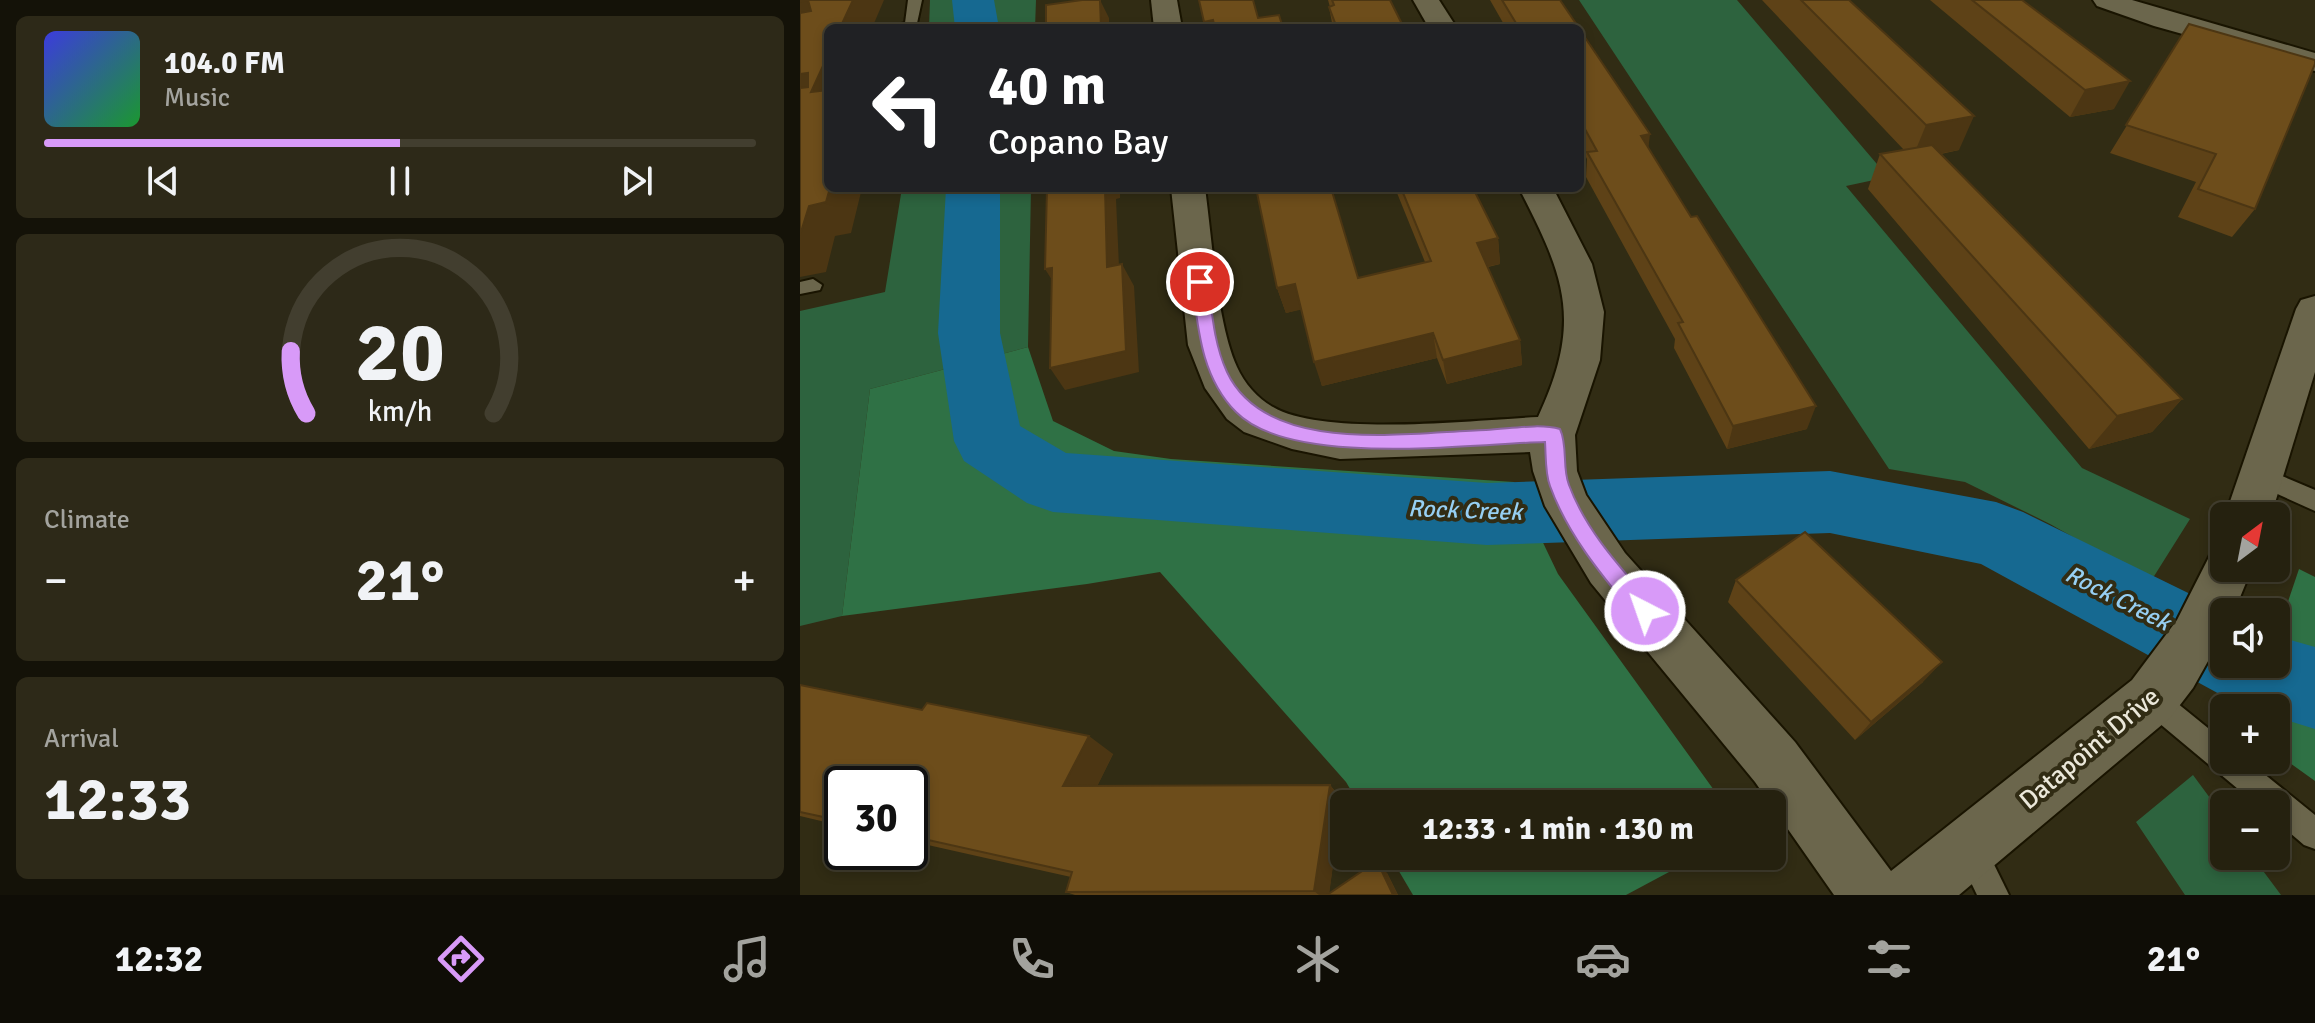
<!DOCTYPE html>
<html lang="en">
<head>
<meta charset="utf-8">
<style>
	:root { --surface:#25210f; --page:#2d2918; --text:#f1f3f6; --muted:#a3a39e; --line:#423e2f; --accent:#d89af8 }
	body { margin:0; font-family:Signika,sans-serif; background:var(--page); color:var(--text); height:100vh; display:flex; flex-direction:column; font-size:30px; white-space:nowrap }
	* { box-sizing:border-box; margin:0 }
	p { font-size:26px; color:var(--muted) }
	.icon { flex:none; width:44px; height:44px; fill:none; stroke:currentColor; stroke-width:2; stroke-linecap:round; stroke-linejoin:round }
	.map { position:relative; flex:1; overflow:hidden }
	.panel { display:flex; flex-direction:column; gap:16px; padding:16px; background:#141208; width:800px }
	.panel>* { flex:none }
	.top-card { position:absolute; left:24px; top:24px; width:760px; height:168px; border-radius:12px; box-shadow:0 4px 12px #0003,0 0 0 2px var(--line); background:#202124; color:#fff; overflow:hidden }
	.needle { width:52px; rotate:32deg }
	.buttons { position:absolute; left:1410px; top:502px; display:grid; gap:16px }
	.buttons a { display:grid; place-items:center; width:80px; height:80px; border-radius:12px; background:var(--surface); box-shadow:0 4px 12px #0003,0 0 0 2px var(--line); font-size:40px }
	.speed { position:absolute; left:24px; top:766px; display:flex; gap:16px; font-size:40px; font-weight:700; text-align:center }
	.speed>* { display:grid; place-content:center; width:104px; height:104px; border-radius:50%; background:var(--surface); box-shadow:0 4px 12px #0003,0 0 0 2px var(--line); line-height:1 }
	.speed .limit { border:4px solid #111; border-radius:12px; background:#fff; color:#111 }
	.pin { position:absolute; display:grid; place-items:center; width:68px; height:68px; color:#fff; margin:-34px; border:4px solid #fff; border-radius:50%; box-shadow:0 2px 8px #0007 }
	.me { position:absolute; width:88px; margin:-44px; rotate:319deg; stroke-linejoin:round; filter:drop-shadow(0 0 6px #0008) }
	.turn { display:flex; align-items:center; gap:28px; height:168px; padding:0 32px; font-size:36px }
	.turn .icon { width:104px; height:104px; stroke-width:2.5 }
	.turn b { display:block; font-size:56px; line-height:68px }
	.big { font-size:60px; font-weight:800; line-height:1.1 }
	.panel .tile { flex:1; display:flex; flex-direction:column; justify-content:center; gap:12px; min-width:0; padding:0 28px; border-radius:12px; background:var(--page) }
	.panel .dial { align-items:center; gap:0 }
	.dial svg { height:208px; overflow:visible; fill:none; stroke:var(--line); stroke-width:7; stroke-linecap:round; text-anchor:middle }
	.dial text { fill:var(--text); stroke:none }
	.song { display:flex; align-items:center; gap:24px }
	.cover { width:96px; height:96px; border-radius:12px; background:linear-gradient(135deg,hsl(240 70% 55%),hsl(130 70% 35%)) }
	.played { height:8px; border-radius:4px; background:linear-gradient(90deg,var(--accent) 50%,var(--line) 50%) }
	.keys { display:flex; justify-content:space-around; direction:ltr }
	.heat { display:flex; justify-content:space-between; align-items:center; font-size:44px; direction:ltr }
	.trip { position:absolute; left:530px; top:790px; width:456px; height:80px; border-radius:12px; background:var(--surface); box-shadow:0 4px 12px #0003,0 0 0 2px var(--line); font-weight:800; line-height:80px; text-align:center }
	.dock { display:flex; height:128px; justify-content:space-around; align-items:center; background:#0f0d06; color:var(--muted) }
	.dock .icon { width:56px; height:56px }
	.dock .active { color:var(--accent) }
	.dock b { font-size:36px; color:var(--text) }
	main { display:flex; flex:1; min-height:0 }
	.map>svg:first-child { display:block }
	.green { fill:#2d633e }
	.forest { fill:#2f7145 }
	.lines { fill:none; stroke-linecap:round; stroke-linejoin:round }
	.river { fill:#166991; fill-rule:evenodd }
	.lane-casing { stroke:#191400; stroke-width:4 }
	.street-casing { stroke:#191400; stroke-width:4 }
	.lane { fill:#6b664c; fill-rule:evenodd }
	.street { fill:#6b664c; fill-rule:evenodd }
	.wall { fill:#5e4217 }
	.shaded-wall { fill:#4c3613 }
	.building { fill:#6d4d1b; stroke:#4c3613; stroke-width:2 }
	.route { fill:#d89af8; stroke:#8c64a1; stroke-width:2 }
	.labels { text-anchor:middle; stroke-width:8; stroke-linejoin:round; paint-order:stroke }
	.water-label { font-size:24px; font-style:italic; fill:#96cff2; stroke:#312c14 }
	.near-street-label { font-size:26px; fill:#ebe8da; stroke:#312c14 }
</style>
</head>
<body>
<main>
<section class="panel">
<div class="tile">
<div class="song"><i class="cover"></i><div><b>104.0 FM</b><p>Music</p></div></div>
<div class="played"></div>
<div class="keys"><svg class="icon" aria-label="previous" viewBox="0 0 24 24"><path d="M18 5L8 12l10 7zM5 5v14"/></svg><svg class="icon" aria-label="pause" viewBox="0 0 24 24"><path d="M8 5v14M16 5v14"/></svg><svg class="icon" aria-label="next" viewBox="0 0 24 24"><path d="M6 5l10 7-10 7zM19 5v14"/></svg></div>
</div>
<div class="tile dial"><svg viewBox="0 0 100 80">
<path d="M14 69A42 42 0 1 1 86 69"/>
<path d="M14 69A42 42 0 0 1 8 45" stroke="#d89af8"/>
<text x="50" y="56" font-size="32" font-weight="700">20</text>
<text x="50" y="72" font-size="11">km/h</text>
</svg></div>
<div class="tile"><p>Climate</p>
<div class="heat"><a>−</a><b class="big">21°</b><a>+</a></div>
</div>
<div class="tile"><p>Arrival</p><b class="big">12:33</b></div>
</section>
<div class="map">
<svg width="1515" height="895" viewBox="0 0 1515 895">
	<rect width="100%" height="100%" fill="#312c14"/>
	<g class="green">
		<path d="M130,0h106l-1,28h-106z"/>
		<path d="M779,0h158l151,177 -42,9 236,282 108,51 -39,62 -101,-57 -85,-42 -76,-13z"/>
		<path d="M102,188h129l-3,159 -158,42 -28,227 -42,10v-315l85,-19z"/>
		<path d="M1393,775l31,42v39h28l29,39h-96l-49,-73z"/>
	</g>
	<g class="forest">
		<path d="M228,347l25,74 61,30 57,8 343,23 44,92 166,230h-365l-13,-22 -186,-210 -73,12 -245,32 28,-227z"/>
		<path d="M1499,569l16,8v204l-39,-28v-45h-24l15,-44h9v-27z"/>
		<path d="M590,856h309l-73,39h-213z"/>
	</g>
	<g class="lines">
		<g class="river">
			<path d="M152,0h42l5,28h-44z"/>
			<path d="M146,188h54v145l20,93 46,27 421,30 343,-12 166,31 27,10 204,100h-3v52h52v-28l39,11v82l-39,-12v-9h-26l-16,-6 -253,-138 -151,-31 -343,12 -434,-33 -26,-9 -63,-42 -10,-20 -16,-108z"/>
		</g>
		<g class="lane-casing">
			<g id="lane">
				<path d="M108,0h14l-6,28h-29l18,-5z"/>
				<path d="M13,279l9,6 -2,5 -20,4v-12z"/>
				<path d="M1461,467l54,23v21l-62,-28 -3,-7 3,-7z"/>
				<path d="M1351,686l10,4 63,51v19h23l68,55v34l-11,-4 -28,-24v-17h-20l-115,-96 -4,-9 4,-9z"/>
				<path d="M1170,834l11,4 28,57h-32l-22,-46 4,-11z"/>
			</g>
		</g>
		<g class="street-casing">
			<g id="street">
				<path d="M351,0h26l5,28h-28z"/>
				<path d="M613,0h26l18,28h-28z"/>
				<path d="M1293,0h39l183,53v18l-161,-45 -57,-20z"/>
				<path d="M371,188h34c7,50 12,135 32,179 7,16 21,32 36,40 51,30 202,13 265,10 45,-96 27,-140 -19,-229h34l39,76 12,48 -4,48 -25,75 2,36 9,24 39,58 170,189 96,129 241,-191 45,-60 34,-67 13,-5v20h28l-18,44h-10l-2,24 -29,52 -23,30 -211,177h-125l-79,-113 -164,-199 -46,-77 -12,-35 -3,-19 -190,7 -48,-10 -48,-17 -17,-13 -22,-31 -17,-43z"/>
				<path d="M1515,296v76l-44,144h-46l71,-207 5,-9z"/>
			</g>
		</g>
		<use href="#lane" class="lane"/>
		<use href="#street" class="street"/>
	</g>
	<g class="wall">
		<path d="M528,0h62l14,28h-71l-4,-21h1z"/>
		<path d="M690,0h70l19,28h-73z"/>
		<path d="M962,0h87l110,150 -18,4 241,245 -30,33 -63,17 -221,-260 12,-35 24,-4z"/>
		<path d="M1130,0h92l92,109 -44,8z"/>
		<path d="M1389,24l66,185 -23,28 -54,-20 18,-35 -86,-29z"/>
		<path d="M780,30l68,118 159,281 -80,20 -53,-101 1,-9 -89,-162 1,-18 -7,-13z"/>
		<path d="M595,188h78l25,50 2,26 -12,3 32,73 2,25 -75,19 -10,-26 -115,28 -21,-77 -15,4 -9,-25 81,-10 67,-16z"/>
		<path d="M936,580l187,102 -68,58 -127,-138z"/>
		<path d="M0,685l313,69 -16,32 233,-1 12,15 -13,93 58,-20 11,22h-323l-9,-3 5,-15 -161,-36v-57h-68v42l-42,-10z"/>
	</g>
	<g class="shaded-wall">
		<path d="M8,0l20,29 -28,5v-32z"/>
		<path d="M53,0h31l-12,28h-32z"/>
		<path d="M300,0l9,18v10h-8z"/>
		<path d="M413,20l3,8h-10l-2,-6z"/>
		<path d="M28,55v60l-28,-7v-34z"/>
		<path d="M1330,81l-16,28 -44,8 15,-27z"/>
		<path d="M1174,116l-15,34 -47,9 14,-34z"/>
		<path d="M850,134l-3,26 -6,-24z"/>
		<path d="M30,188h32l-11,45 -16,3 -9,36 -26,5v-42l9,-29z"/>
		<path d="M305,188h15v10l-4,1 4,90 -13,-22z"/>
		<path d="M698,238l2,26 -20,4 -3,-25z"/>
		<path d="M322,264l12,22 5,86 -74,18 -15,-22z"/>
		<path d="M252,268l7,23 -14,-22z"/>
		<path d="M495,284l9,25 -18,4 -9,-25z"/>
		<path d="M633,333l4,25 -115,28 -8,-24z"/>
		<path d="M720,340l2,25 -75,19 -4,-24z"/>
		<path d="M1382,399l-30,33 -63,17 28,-33z"/>
		<path d="M1016,406l-9,23 -80,20 6,-23z"/>
		<path d="M1142,662l-19,20 -68,58 16,-18z"/>
		<path d="M289,736l24,18 -23,47 -27,-15z"/>
		<path d="M530,785l12,15 -13,95h-10l-5,-4z"/>
		<path d="M577,861l10,12 11,22h-5z"/>
	</g>
	<g class="building">
		<path d="M0,0h53l-13,28h-12v27l-17,37 17,-2v98h2l-4,14 -17,4 -9,29v-147l8,-1v-14l-8,1v-61l11,-2 -3,-11 -8,2z"/>
		<path d="M282,0h18l1,28h-55v-23z"/>
		<path d="M399,0h54l5,18 21,-3 4,13h-68l-2,-8 -9,2z"/>
		<path d="M532,0h58l14,28h-67l-8,-21 5,-2z"/>
		<path d="M702,0h58l19,28h-60z"/>
		<path d="M1001,0h48l125,116 -48,9z"/>
		<path d="M1172,0h50l108,81 -45,9z"/>
		<path d="M1389,24l126,36v4l-60,145 -57,-20 18,-35 -90,-29z"/>
		<path d="M780,30l70,104 -9,2 50,81 6,-1 119,190 -83,20 -55,-103 5,-1 -96,-170 10,-1 -17,-31z"/>
		<path d="M1132,145l250,254 -65,17 -237,-262z"/>
		<path d="M247,188h58l2,79 15,-3 4,87 -76,17 2,-100 -7,1z"/>
		<path d="M456,188h75l27,90 73,-17 -30,-73h72l25,50 -21,5 43,97 -77,20 -10,-27 -119,29 -19,-78 -18,4z"/>
		<path d="M1005,532l137,130 -71,60 -135,-142z"/>
		<path d="M0,685l122,25 5,-7 162,33 -26,50 267,-1 -16,106 -248,1 6,-20 -162,-36v-52h-68v37l-42,-9z"/>
		<path d="M577,861l16,34h-66z"/>
	</g>
	<path class="route" d="M400,277l8,5c4,31 6,62 19,90 40,85 183,60 259,58 23,-1 53,-7 74,-1 8,17 2,39 9,56 17,46 52,83 83,119l3,7 -3,7 -7,2 -8,-2c-33,-40 -69,-82 -87,-132 -5,-13 -4,-30 -5,-44 -75,2 -254,26 -309,-30 -35,-35 -38,-84 -44,-130z"/>
	<g class="labels">
		<g class="water-label">
			<text transform="translate(665 510) rotate(2)" y="8">Rock Creek</text>
			<text transform="translate(1318 598) rotate(27)" y="8">Rock Creek</text>
		</g>
		<g class="near-street-label">
			<text transform="translate(1289 748) rotate(-40)" y="9">Datapoint Drive</text>
		</g>
	</g>
</svg>
<div class="buttons">
<a><svg class="needle" viewBox="-14 -14 28 28"><path d="M0-13l5 13h-10z" fill="#e53935"/><path d="M0 13l5-13h-10z" fill="#a3a39e"/></svg></a>
<a><svg class="icon" aria-label="sound" viewBox="0 0 24 24"><path d="M4 9h4l5-4v14l-5-4H4zM17 9q2 3 0 6"/></svg></a>
<a>+</a>
<a>−</a>
</div>
<div class="speed"><div class="limit">30</div></div>
<div class="pin" style="left:400px;top:282px;background:#d93025"><svg class="icon" aria-label="arrive" viewBox="0 0 24 24"><path d="M6 21V4h12l-3 4 3 4H6"/></svg></div>
<svg class="me" style="left:845px;top:611px" viewBox="-20 -20 40 40"><circle r="17" fill="#d89af8" stroke="#fff" stroke-width="3"/><path d="M0-11L8 9 0 5-8 9z" fill="#fff"/></svg>
<div class="trip">12:33 · 1 min · 130 m</div>
<div class="top-card">
<div class="turn"><svg class="icon" aria-label="left" viewBox="0 0 24 24"><path d="M17 20v-9H6M10 6l-5 5 5 5"/></svg><div><b>40 m</b>Copano Bay</div></div>
</div>
</div>
</main>
<nav class="dock">
<b>12:32</b>
<svg class="icon active" aria-label="directions" viewBox="0 0 24 24"><path d="M12 3l9 9-9 9-9-9zM9 14v-3h6M13 9l2 2-2 2"/></svg>
<svg class="icon" aria-label="music" viewBox="0 0 24 24"><path d="M9 18V5l10-2v13"/><circle cx="6" cy="18" r="3"/><circle cx="16" cy="16" r="3"/></svg>
<svg class="icon" aria-label="phone" viewBox="0 0 24 24"><path d="M5 4h4l2 5-3 2q2 4 5 5l2-3 5 2v4C11 20 4 13 5 4z"/></svg>
<svg class="icon" aria-label="climate" viewBox="0 0 24 24"><path d="M12 3v18M4 7l16 10M4 17L20 7"/></svg>
<svg class="icon" aria-label="car" viewBox="0 0 24 24"><path d="M5 17H2v-5l4-1 3-4h7l3 4 3 1v5h-3M9 17h6M6 11h13"/><circle cx="7" cy="17" r="2"/><circle cx="17" cy="17" r="2"/></svg>
<svg class="icon" aria-label="filters" viewBox="0 0 24 24"><path d="M4 7h16M4 17h16"/><circle cx="9" cy="7" r="2"/><circle cx="15" cy="17" r="2"/></svg>
<b>21°</b>
</nav>
</body>
</html>
